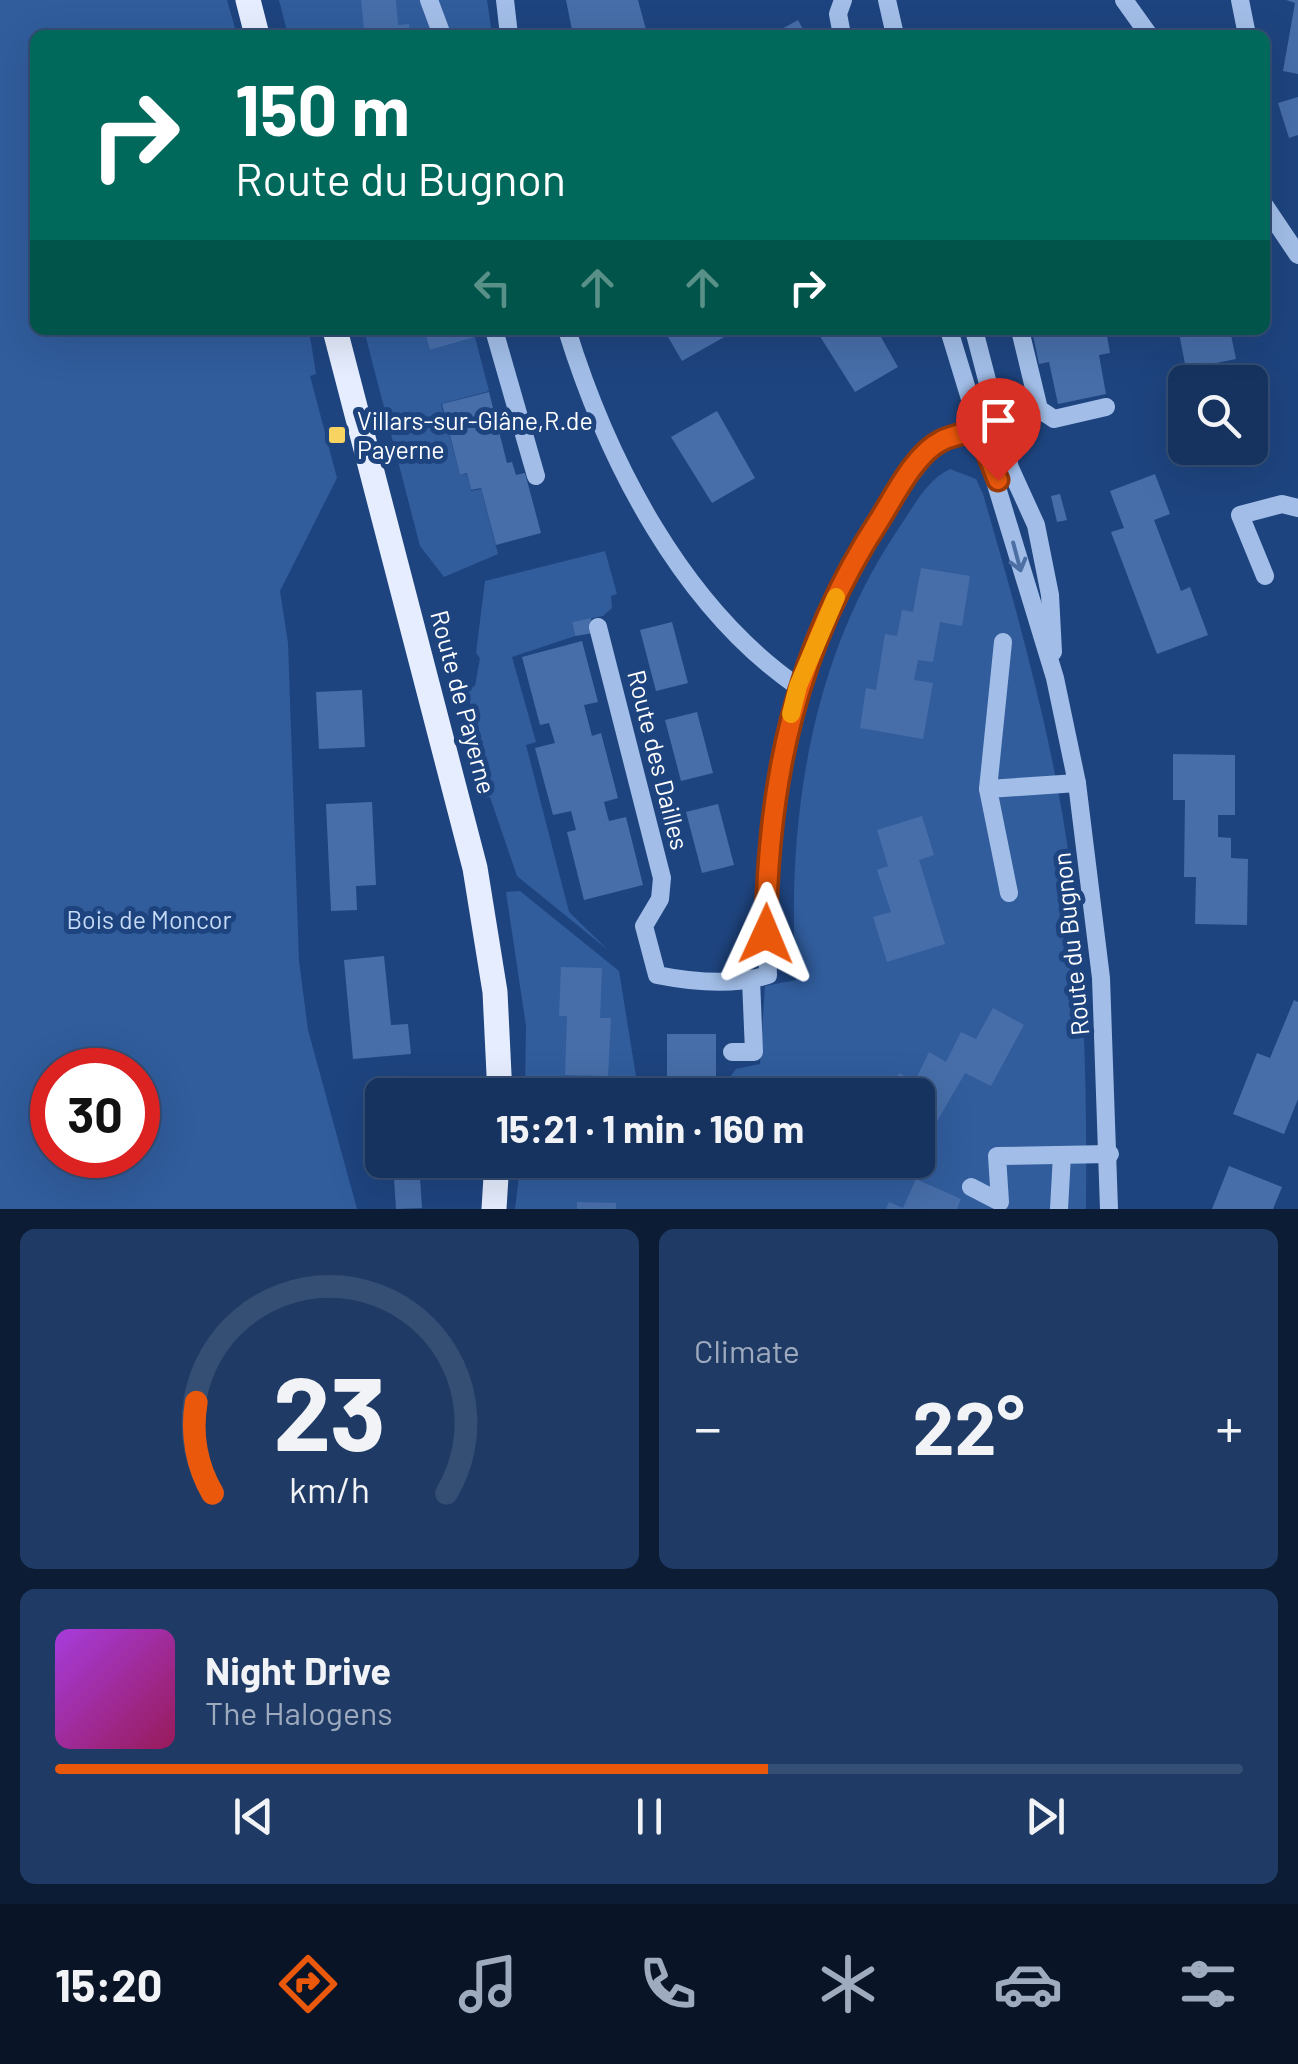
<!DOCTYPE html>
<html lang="en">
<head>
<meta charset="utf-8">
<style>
	:root { --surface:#16335f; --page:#1f3b65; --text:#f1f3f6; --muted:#9eaabd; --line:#354e74; --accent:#ea580c }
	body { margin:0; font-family:Barlow,sans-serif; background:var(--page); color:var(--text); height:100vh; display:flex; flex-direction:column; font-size:38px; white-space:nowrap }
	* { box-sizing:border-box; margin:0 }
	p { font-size:32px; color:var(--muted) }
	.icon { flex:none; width:55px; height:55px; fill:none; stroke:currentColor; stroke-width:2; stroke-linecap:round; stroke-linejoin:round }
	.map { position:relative; height:1209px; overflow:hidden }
	.drawer { display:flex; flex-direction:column; gap:20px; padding:20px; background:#0c1c34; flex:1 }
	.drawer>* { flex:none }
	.banner { position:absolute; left:30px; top:30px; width:1240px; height:305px; border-radius:15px; box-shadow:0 10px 40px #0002,0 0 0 2px var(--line); background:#00695c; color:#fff; overflow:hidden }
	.controls { position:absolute; left:1168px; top:365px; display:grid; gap:20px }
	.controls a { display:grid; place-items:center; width:100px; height:100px; border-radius:15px; background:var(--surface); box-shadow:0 10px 40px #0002,0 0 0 2px var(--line); font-size:50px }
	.speed { position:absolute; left:30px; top:1048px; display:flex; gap:20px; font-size:50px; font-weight:700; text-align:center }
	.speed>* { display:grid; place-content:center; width:130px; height:130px; border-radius:50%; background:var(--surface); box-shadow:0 10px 40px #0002,0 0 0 2px var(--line); line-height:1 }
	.speed .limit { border:15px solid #d22; background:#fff; color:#111 }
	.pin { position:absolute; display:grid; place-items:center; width:85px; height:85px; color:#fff; margin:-102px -42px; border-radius:50% 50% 50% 0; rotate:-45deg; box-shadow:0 0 10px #0007 }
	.pin .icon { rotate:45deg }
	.me { position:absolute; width:110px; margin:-55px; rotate:1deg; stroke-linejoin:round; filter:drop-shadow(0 0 8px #0008) }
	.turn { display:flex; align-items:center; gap:35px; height:210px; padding:0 40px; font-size:45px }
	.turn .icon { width:130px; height:130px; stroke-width:2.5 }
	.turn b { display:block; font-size:70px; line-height:85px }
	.lanes { display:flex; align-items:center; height:95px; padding:0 40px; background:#0003; justify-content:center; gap:50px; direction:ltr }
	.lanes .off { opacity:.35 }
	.big { font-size:75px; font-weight:700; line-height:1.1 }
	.drawer .tile { flex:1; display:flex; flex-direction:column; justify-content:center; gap:15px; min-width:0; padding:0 35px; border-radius:15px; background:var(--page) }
	.drawer .dial { align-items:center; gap:0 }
	.dial svg { height:260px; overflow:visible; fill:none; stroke:var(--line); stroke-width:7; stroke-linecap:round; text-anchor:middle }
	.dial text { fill:var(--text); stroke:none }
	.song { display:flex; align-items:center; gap:30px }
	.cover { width:120px; height:120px; border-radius:15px; background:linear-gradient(135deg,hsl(280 70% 55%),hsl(330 70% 35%)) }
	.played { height:10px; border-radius:5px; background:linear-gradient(90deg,var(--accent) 60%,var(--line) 60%) }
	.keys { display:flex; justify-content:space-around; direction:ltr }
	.heat { display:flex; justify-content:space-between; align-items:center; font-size:55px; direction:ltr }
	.drawer .tiles { flex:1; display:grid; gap:20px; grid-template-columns:1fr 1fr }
	.tile:last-child { grid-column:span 2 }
	.trip { position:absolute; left:365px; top:1078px; width:570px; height:100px; border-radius:15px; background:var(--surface); box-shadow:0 10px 40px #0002,0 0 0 2px var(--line); font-weight:700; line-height:100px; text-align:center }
	.tabs { display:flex; height:160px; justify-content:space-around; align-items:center; background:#091426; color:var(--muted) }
	.tabs .icon { width:70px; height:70px }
	.tabs .current { color:var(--accent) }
	.tabs b { font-size:45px; color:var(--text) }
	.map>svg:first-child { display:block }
	.green { fill:#315d9d; fill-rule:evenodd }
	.building { fill:#476ea9 }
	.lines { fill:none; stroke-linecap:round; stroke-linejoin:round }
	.minor { stroke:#a2bee8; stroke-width:18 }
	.major { stroke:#e5edfe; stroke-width:25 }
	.oneway { stroke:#4c6fa4 }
	.route-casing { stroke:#983908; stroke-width:25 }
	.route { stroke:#ea580c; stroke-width:18 }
	.slow { stroke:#f59e0b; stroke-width:18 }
	.poi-dot { fill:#f7d362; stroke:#1e447f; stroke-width:4 }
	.labels { text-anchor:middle; stroke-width:10; stroke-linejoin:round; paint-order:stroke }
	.poi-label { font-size:25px; fill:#fff; stroke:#1e447f; text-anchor:start }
	.street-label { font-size:25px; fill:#fff; stroke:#1e447f }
	.park-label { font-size:25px; fill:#c6daf6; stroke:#1e447f }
</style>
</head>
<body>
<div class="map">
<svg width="1298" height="1209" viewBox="0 0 1298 1209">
	<rect width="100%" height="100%" fill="#1e447f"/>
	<g class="green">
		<path d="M0,0h227l10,35h-202v295h274l7,44 -6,2 27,102 -57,113 8,52 11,318 9,69 49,179h-357zM138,1070v85h-86v-85z"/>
		<path d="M279,0h208l5,35h-204z"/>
		<path d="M364,330h60l6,20 45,-13 14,54 -48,13 19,71 7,-1 4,17 10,-2 17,65 -54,23 -24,-31z"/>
		<path d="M950,469l26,10 7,15c35,121 73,255 88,379 14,112 16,224 15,336h-571l6,-49h397v-65h-201l19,-26 24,-5 5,-78 31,-6c-10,-154 13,-318 101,-449 16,-23 28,-50 53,-62z"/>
		<path d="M605,551l12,43 -6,2 1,12 -9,8 -31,6 3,14 -63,21 24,85 -10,3 43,167 39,38 -91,-74 -27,-79 -5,1 -17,-109 7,-3 5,-28 -4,-5 9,-72z"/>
		<path d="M520,891l99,80 20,124h-114l1,-69 -20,-134z"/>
	</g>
	<g class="building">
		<path d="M361,0h35l2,25 11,-1 1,11h-36l-1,-7 -9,1z"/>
		<path d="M566,0h72l8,30 -21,5h-52z"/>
		<path d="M1286,0h12v74l-15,-3 12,-68z"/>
		<path d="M798,20l8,15h-35z"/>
		<path d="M1298,97v38l-9,3 -11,-35z"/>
		<path d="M424,330h49l2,7 -45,13z"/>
		<path d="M664,330h58l4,6 -44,25z"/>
		<path d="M816,330h61l21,37 -43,25z"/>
		<path d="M1032,330h74l4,23 -11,2 7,39 -48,10 -9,-42 -10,2z"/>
		<path d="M1165,330h65l6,29 -50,10 -7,-36 -13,3z"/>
		<path d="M489,392l18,71 5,-1 4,13 9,-2 16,60 -45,12 -15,-57 -10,2 -4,-17 -7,2 -18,-71z"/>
		<path d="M717,411l38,67 -43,25 -41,-66z"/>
		<path d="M1155,474l15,40 -16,6 27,71 9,-4 18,48 -51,19 -46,-122 13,-4 -14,-37z"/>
		<path d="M1060,494l7,26 -10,2 -6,-26z"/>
		<path d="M921,568l49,8 -8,50 -22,-4 -7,40 -15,-2 -4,20 19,3 -10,56 -63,-11 6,-40 10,2 9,-56 12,2 5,-26 11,2z"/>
		<path d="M591,618l3,15 -19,3 -3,-14z"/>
		<path d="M672,622l16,61 -32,8 -16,-61z"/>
		<path d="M582,641l16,61 -14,3 8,31 9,-3 17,65 -14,4 3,12 2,7 17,-4 17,68 -59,15 -17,-68 9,-2 -5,-19 -18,4 -18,-67 20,-5 -6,-20 -9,2 -18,-68z"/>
		<path d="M362,690l3,57 -46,2 -3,-57z"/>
		<path d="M697,712l16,61 -32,8 -16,-61z"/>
		<path d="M1173,754l62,1v60h-17v22l13,1v20l17,1 -1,66 -52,-1 1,-47h-12l1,-77h-12z"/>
		<path d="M372,802l4,83 -20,1 1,24 -26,1 -5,-107z"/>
		<path d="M718,804l16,61 -32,8 -16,-61z"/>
		<path d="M922,816l12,39 -15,5 26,84 -58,18 -14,-45 18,-5 -14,-42 11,-4 -11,-36z"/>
		<path d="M384,956l7,69 17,-1 3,30 -58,5 -9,-99z"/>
		<path d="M561,967l41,1 -2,50h11l-3,58 -43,-1 2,-59h-8z"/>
		<path d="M1294,1000l4,2v97l-14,35 -51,-20 24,-61 13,5z"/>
		<path d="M993,1008l31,17 -33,61 -26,-13 -33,57 -14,-7v-28h-30l11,-22 16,8 14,-29 17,10 15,-30 15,7z"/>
		<rect x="667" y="1034" width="49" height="61"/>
		<path d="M435,1084v11h-53l-3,38 -2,-47z"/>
		<path d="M419,1161l3,47 -26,1 -3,-46z"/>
		<path d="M1229,1166l53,21 -9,22h-61z"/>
		<path d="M916,1179l45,20 -4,10h-71l3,-7 14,6z"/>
		<path d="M577,1202l39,1v6h-39z"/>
	</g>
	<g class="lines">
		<g class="minor">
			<path d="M429,0l13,35"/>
			<path d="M505,0l4,35"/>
			<path d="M887,0l8,35"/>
			<path d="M1124,0l25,35"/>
			<path d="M1240,0l7,35"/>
			<path d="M842,35l-4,-21 5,-14"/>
			<path d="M1265,206l33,49"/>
			<path d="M494,330l42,146"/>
			<path d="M567,330c41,132 115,276 230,356"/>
			<path d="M949,330l106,348 22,105 24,195 8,231"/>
			<path d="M974,330l36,138 26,57 14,70 3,57"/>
			<path d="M1020,330l19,79 15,10 52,-12"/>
			<path d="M1265,576l-25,-61 42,-11 16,4"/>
			<path d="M598,627l64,251 -2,21 -16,27 13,49c35,7 77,11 111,0 -10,-207 35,-363 163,-527l10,-7 58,-16"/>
			<path d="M988,789l15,-147"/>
			<path d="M1009,893l-21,-104 89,-6"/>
			<path d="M732,1052h22l-3,-72"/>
			<path d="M971,1187l29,15 -3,-46 113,-2"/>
			<path d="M1059,1209l3,-54"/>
		</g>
		<g class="major">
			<path d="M248,0l9,35"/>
			<path d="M335,330l140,538 20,124 5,103"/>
			<path d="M494,1209l3,-49"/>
		</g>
	</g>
	<defs><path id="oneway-shaft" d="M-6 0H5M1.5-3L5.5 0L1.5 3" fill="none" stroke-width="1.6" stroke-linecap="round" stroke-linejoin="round" transform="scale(2.5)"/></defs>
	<use class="oneway" href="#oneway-shaft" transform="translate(1017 557) rotate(75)"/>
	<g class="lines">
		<g class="route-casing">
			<path id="route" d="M766,934c1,-152 30,-287 114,-415 15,-24 35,-65 61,-78 11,-6 26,-8 37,-11l20,50"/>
		</g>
		<use href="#route" class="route"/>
		<path class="slow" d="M791,714l7,-28 38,-89"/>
	</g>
	<rect class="poi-dot" x="327" y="425" width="20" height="20" rx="5"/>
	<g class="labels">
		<g class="poi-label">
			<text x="357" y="430">Villars-sur-Glâne,R.de<tspan x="357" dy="29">Payerne</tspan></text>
		</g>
		<g class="street-label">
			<text transform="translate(463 702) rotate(75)" y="9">Route de Payerne</text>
			<text transform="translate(658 760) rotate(76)" y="9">Route des Dailles</text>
			<text transform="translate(1071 944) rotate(-96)" y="9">Route du Bugnon</text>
		</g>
		<g class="park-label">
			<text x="149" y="929">Bois de Moncor</text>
		</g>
	</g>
</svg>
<div class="controls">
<a><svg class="icon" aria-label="search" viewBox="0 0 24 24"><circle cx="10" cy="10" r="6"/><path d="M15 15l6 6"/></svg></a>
</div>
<div class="speed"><div class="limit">30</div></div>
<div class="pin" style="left:998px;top:480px;background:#d93025"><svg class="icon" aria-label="arrive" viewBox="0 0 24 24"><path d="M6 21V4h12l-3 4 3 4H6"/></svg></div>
<svg class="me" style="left:766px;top:934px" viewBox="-20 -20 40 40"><path d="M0-17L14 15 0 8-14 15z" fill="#ea580c" stroke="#fff" stroke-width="4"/></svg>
<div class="trip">15:21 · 1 min · 160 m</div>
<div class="banner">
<div class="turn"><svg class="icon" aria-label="right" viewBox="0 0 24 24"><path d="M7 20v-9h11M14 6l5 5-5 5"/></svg><div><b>150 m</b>Route du Bugnon</div></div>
<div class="lanes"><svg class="icon off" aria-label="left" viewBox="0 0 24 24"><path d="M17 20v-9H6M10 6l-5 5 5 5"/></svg><svg class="icon off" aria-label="ahead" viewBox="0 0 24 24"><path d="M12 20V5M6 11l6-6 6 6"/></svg><svg class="icon off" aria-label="ahead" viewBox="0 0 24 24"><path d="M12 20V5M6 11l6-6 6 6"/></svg><svg class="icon" aria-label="right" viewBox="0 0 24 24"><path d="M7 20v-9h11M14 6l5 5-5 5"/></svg></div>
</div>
</div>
<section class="drawer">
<div class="tiles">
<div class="tile dial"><svg viewBox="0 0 100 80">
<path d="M14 69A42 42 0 1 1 86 69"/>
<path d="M14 69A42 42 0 0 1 9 41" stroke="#ea580c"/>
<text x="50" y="56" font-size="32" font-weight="700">23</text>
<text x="50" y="72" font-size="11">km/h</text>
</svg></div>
<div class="tile"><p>Climate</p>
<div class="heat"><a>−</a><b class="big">22°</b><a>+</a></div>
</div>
<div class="tile">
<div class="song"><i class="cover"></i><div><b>Night Drive</b><p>The Halogens</p></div></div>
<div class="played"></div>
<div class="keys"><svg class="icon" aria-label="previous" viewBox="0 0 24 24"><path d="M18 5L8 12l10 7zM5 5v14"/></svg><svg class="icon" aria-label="pause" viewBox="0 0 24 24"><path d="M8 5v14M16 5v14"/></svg><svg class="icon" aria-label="next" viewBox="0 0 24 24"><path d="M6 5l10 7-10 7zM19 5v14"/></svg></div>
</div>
</div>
</section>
<nav class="tabs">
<b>15:20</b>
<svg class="icon current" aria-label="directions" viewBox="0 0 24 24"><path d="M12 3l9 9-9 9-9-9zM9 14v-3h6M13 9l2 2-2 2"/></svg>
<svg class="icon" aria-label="music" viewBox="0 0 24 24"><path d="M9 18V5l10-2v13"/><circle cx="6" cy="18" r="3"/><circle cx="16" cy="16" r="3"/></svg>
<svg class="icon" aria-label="phone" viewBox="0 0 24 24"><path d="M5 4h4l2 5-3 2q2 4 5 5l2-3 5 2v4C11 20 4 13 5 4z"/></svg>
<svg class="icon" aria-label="climate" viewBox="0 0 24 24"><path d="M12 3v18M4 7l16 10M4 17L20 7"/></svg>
<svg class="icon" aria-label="car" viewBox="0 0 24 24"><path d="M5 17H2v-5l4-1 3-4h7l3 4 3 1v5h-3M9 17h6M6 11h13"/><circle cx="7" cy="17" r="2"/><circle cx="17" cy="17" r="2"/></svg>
<svg class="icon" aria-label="filters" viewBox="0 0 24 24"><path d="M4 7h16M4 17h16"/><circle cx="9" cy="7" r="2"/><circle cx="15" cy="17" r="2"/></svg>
</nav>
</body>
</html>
